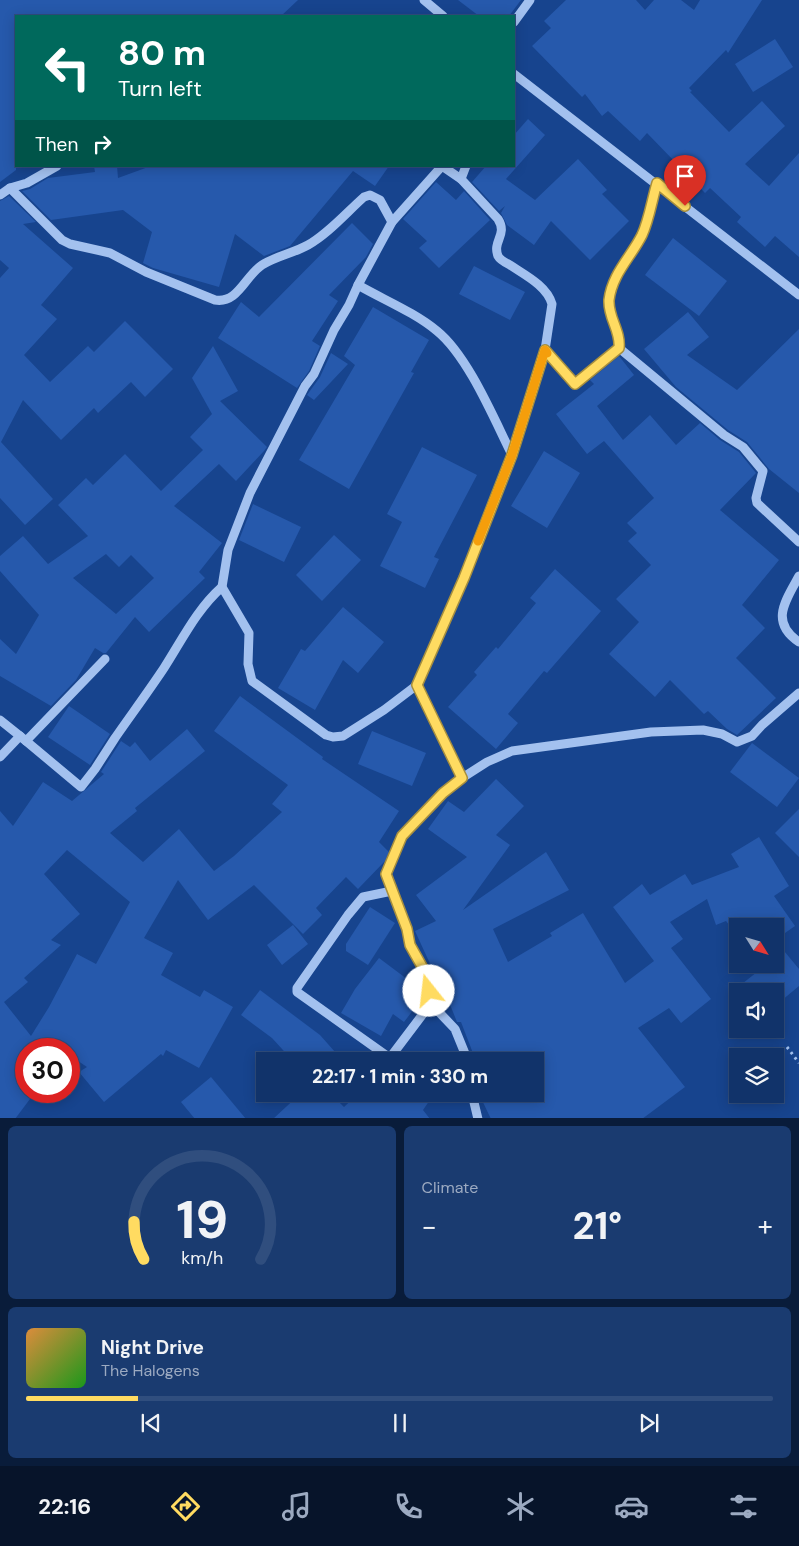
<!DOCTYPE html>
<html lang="en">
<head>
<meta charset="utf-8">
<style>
	:root { --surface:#11336a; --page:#1a3b70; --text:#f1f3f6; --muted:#9caac1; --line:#304e7e; --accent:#ffdb61 }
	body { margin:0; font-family:"DM Sans",sans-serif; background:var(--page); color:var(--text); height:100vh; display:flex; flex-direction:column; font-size:19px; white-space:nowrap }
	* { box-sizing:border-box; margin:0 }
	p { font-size:16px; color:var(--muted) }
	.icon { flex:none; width:28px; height:28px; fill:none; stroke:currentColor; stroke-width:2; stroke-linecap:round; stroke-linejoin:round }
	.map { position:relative; height:1118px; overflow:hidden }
	.sheet { display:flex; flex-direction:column; gap:8px; padding:8px; background:#091c3a; flex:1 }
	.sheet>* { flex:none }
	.top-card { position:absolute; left:15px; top:15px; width:500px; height:152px; border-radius:0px; box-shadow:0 2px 12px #0003,0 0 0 1px var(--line); background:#00695c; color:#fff; overflow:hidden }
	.needle { width:32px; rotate:127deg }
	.buttons { position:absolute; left:729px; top:918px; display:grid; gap:10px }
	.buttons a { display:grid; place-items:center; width:55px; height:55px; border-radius:0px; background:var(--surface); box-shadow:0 2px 12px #0003,0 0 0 1px var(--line); font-size:25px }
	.speed { position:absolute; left:15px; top:1038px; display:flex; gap:10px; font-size:25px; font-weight:700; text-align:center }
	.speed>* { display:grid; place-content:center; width:65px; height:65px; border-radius:50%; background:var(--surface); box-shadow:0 2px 12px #0003,0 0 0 1px var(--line); line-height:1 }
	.speed .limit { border:8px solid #d22; background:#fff; color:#111 }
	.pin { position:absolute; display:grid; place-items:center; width:42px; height:42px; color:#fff; margin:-51px -21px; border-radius:50% 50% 50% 0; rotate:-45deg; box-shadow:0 0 5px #0007 }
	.pin .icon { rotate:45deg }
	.me { position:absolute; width:55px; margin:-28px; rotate:344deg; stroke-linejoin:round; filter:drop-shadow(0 0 4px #0008) }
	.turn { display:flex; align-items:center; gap:18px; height:105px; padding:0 20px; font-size:22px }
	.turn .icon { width:65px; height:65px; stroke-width:2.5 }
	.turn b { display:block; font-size:35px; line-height:42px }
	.then { display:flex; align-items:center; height:48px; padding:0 20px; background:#0003; gap:10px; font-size:19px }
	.big { font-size:38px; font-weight:700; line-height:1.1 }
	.sheet .card { flex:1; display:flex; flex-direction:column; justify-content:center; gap:8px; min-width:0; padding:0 18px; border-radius:8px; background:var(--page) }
	.sheet .dial { align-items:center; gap:0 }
	.dial svg { height:130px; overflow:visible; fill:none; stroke:var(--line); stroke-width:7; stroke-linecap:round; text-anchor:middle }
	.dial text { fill:var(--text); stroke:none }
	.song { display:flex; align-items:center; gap:15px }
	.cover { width:60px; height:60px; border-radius:8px; background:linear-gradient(135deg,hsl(30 70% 55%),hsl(120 70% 35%)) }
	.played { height:5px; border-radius:2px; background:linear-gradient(90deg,var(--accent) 15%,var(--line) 15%) }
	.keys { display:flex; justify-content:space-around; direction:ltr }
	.heat { display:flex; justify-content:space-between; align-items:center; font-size:28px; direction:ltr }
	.sheet .tiles { flex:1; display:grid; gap:8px; grid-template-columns:1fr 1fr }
	.card:last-child { grid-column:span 2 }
	.trip { position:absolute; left:256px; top:1052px; width:288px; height:50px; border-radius:0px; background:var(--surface); box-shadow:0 2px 12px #0003,0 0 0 1px var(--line); font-weight:700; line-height:50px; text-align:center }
	.tabs { display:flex; height:80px; justify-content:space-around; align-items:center; background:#07142a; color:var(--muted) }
	.tabs .icon { width:35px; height:35px }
	.tabs .current { color:var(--accent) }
	.tabs b { font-size:22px; color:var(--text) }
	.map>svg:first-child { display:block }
	.building { fill:#2659ac; fill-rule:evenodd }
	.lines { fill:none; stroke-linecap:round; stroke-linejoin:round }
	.path { stroke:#a3c1ef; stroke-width:3; stroke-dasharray:2.5 4; stroke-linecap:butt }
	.minor { stroke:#a3c1ef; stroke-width:9 }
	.route-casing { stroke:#a68e3f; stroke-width:12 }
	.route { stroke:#ffdb61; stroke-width:9 }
	.slow { stroke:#f59e0b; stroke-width:9 }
</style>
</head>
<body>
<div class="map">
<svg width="799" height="1119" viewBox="0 0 799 1119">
	<rect width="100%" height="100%" fill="#17448e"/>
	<g class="building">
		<path d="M0,0h298l-17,16h-265v154l-16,12z"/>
		<path d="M458,0h63l-12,16h-30z"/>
		<path d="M566,0h70l9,10 9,-10h27l13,10 6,-10h62l-34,53 -2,-3 -37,38 3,3 -2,1 39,40 33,-31 23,25 -40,38 24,22 30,-33v104l-24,-21 -10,11 -28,-25 4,-5 -31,-29 -5,5 -58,-60 -7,8 -32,-30 -6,5 -17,-22 -3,3 -50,-51 19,-18 -7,-7z"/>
		<path d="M775,39l18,28 -40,25 -18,-28z"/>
		<path d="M528,119l17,16 -39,44 29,21 43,-41 29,31 -5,4 27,27 -39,39 -39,-39 -17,24 -27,-20 -6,-12 4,-7 -6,5 -27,-29 14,-16h28v-31z"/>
		<path d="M94,166h23l1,12 33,-12h238l-14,20 -22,-15 -63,75 -26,10 -29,-22 -16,53 -66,-19 -10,-5 9,-31 -29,-22 -72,10 -29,-29 8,-2 18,-11 47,-6z"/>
		<path d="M436,182l20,18 8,-9 26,29 -51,48 -20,-20 8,-7 -24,-22z"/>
		<path d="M9,196l27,26 -13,2 50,44 -32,37 16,14 -33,36 26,27 38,-36 6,6 31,-31 48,48 -28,28 -14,-15 -33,31 -4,-5 -33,32 -38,-40 -22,42 52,57 -28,26 -25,-27v-220l9,-10 -9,-8v-59z"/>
		<path d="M352,223l21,21 -7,13 -37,38 9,6 -26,40 8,5 -11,25 -12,17 -79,-50 23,-36 18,15z"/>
		<path d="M673,238l54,43 -28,35 -54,-41z"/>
		<path d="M474,266l51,26 -15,28 -51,-26z"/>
		<path d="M373,307l56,33 -18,32 3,1 -65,116 -50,-29 56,-95 -11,-9z"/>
		<path d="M688,312l21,25 -22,18 50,35 62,-61v164l-30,-24 -22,-27 -19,-12 -52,-43 -32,-38z"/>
		<path d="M213,346l25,45 -18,10 47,46 -3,4 -28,30 -17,-17 -45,42 48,37 -23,29 6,6 -56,54 -14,-15 -29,36h-3l-8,-5 -19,32 -25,26 -51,-30v-37l16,15 23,-39 -39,-44v-15l23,-20 25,28 40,-28 -30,-31 28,-27 7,7 32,-31 36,37 42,-41 -13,-13 22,-23 -20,-36zM106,554l13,13 12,-12 23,23 -38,36 -43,-36z"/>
		<path d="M331,353l17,11 -34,36 -7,-5 13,-18z"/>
		<path d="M619,356l15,19 -37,31 26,34 27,-25 26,30 24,-22 20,17 19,12 17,21 -36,37 59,50 -37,45 23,23 -29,30 40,40 -39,37 -10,-6 -19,-18 -4,3 -34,-34 -15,17 -46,-43 30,-32 -23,-23 35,-34 -23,-24 9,-8 -10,-10 27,-25 -50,-57 -17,13 -31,-40 38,-30 -4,-4z"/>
		<path d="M422,447l55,28 -43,82 5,2 -14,29 -45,-22 22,-44 -15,-8z"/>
		<path d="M544,451l36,22 -33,55 -36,-22z"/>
		<path d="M253,504l48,23 -17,35 -45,-22z"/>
		<path d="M334,535l27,25 -39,41 -26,-26z"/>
		<path d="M555,569l46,42 -54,62 -3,-2 -36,43 10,9 -22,26 -48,-42 29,-32 -3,-3 22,-25 2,2 38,-46 -6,-5z"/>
		<path d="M343,607l41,35 -26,31 -15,-13 -28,50 -37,-22 23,-39 4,2z"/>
		<path d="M240,696l83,61 -1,2 77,52 -20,31 10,10 -4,9 -27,28 -12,-12 -30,31 6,7 -19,19 -49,-49 -46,35 -30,-40 -34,58 29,15 -12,22 39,22 4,-7 29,17 -34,61 -33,-18 -3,6 -2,-2 -57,48 -25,-30 8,-5 -18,-12v-6h-43v42h10l-21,28h-15v-308l13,15 30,-44 29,19 32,-27 -3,-2 20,-31 9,6 5,-5 15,19 37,-32 18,22 -70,57 2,3 -27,22 33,29 36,-33 35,42 20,-15 48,-44 -10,-8 16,-19 -74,-54zM67,850l63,52 -34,62 -19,-10 -28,53 -18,29 -27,-34 24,-20 -4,-4 37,-33 -10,-5 29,-26 -36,-40z"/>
		<path d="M69,706l41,28 -20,31 -42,-28z"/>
		<path d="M372,731l54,22 -14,33 -54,-22z"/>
		<path d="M752,743l47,35 -22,29 -47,-35z"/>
		<path d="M496,779l28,27 -28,29 14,10 -47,65 83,-58 23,38 -76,39 15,33 44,-26 -2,-3 33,-20 42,70 29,-22 -41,-54 29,-23 8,11 35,-21 7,11 47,-18 -8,-13 28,-17 30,49 -15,10 21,30 -20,14 24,29v17l-24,20v-15h-42l34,-27h8v-38h-45l-4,-5 -10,4 -9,-26 -37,23 13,17 -12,9 40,51 -30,24 -12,-15 -31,20 47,59 -43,32h-151l-12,-25h56v-33h-59l-15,-39h-4l-18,-45 -2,2 -22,-48 21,-10 -20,-26 51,-38 -39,-28 20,-28 16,11z"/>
		<path d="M799,809v48l-24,-24z"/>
		<path d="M370,907l25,16 -27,42 -22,-14v-7z"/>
		<path d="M293,925l15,19 -26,21 -15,-20z"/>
		<path d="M379,958l44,33 1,5 -20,26 -11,-8 -12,22 -40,-23 14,-24z"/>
		<path d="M260,990l60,45 23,26h-50l-21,-23 -31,-23z"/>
		<path d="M211,1077l35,42h-51l-14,-17z"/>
		<path d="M300,1094h31l13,13 14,-13h76l-11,16 7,9h-157z"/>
	</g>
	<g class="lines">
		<path class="path" d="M787,1047l12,16"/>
		<g class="minor">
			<path d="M424,0l19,16"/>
			<path d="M514,22l16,-22"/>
			<path d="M514,74l285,221"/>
			<path d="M442,166l19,13 37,40c10,16 -6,22 0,37 2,4 8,7 12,9 15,10 37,21 42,39l-7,46 -33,105 -48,123 -47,107 -33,25 -41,26 -10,1 -7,-2 -74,-54 -4,-17 1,-31 -27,-46 6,-37 22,-57 55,-107 9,-12 20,-44 15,-25 9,-20 34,-63z"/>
			<path d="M461,179l5,-13"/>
			<path d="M10,188l52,52 8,4 40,9 36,19 69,28c23,4 30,-24 47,-35 14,-9 32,-12 46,-20 20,-11 39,-33 56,-48l6,-2 10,5 12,22"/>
			<path d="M0,195l10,-7 17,-5 30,-17"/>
			<path d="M358,285c26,15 56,27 79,46 31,25 57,88 75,124"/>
			<path d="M619,348l105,87 19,12 20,24 -7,27 1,5 42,39"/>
			<path d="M545,350l30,34 44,-36c2,-17 -11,-30 -10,-48 3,-26 22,-43 33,-65 7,-15 10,-35 15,-52"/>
			<path d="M799,576c-13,24 -30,46 0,66"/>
			<path d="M417,685l45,93"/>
			<path d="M0,720l20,16"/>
			<path d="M26,741l79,-82"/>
			<path d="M0,757l20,-21 61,51 14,-18 20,-31c16,-23 33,-46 49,-70 18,-28 33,-59 58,-81"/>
			<path d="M392,891l-29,6 -15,18 -51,73v4l90,64 5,-1 40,-53"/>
			<path d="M468,1061l-13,-32 -19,-20 -4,-7 -8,-32 -14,-25 -3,-16 -21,-55 16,-37 41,-44 19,-15 25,-16 25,-11 139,-19 52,-2 19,4 15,8 15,-6 10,-11 37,-32"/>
			<path d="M472,1094l6,25"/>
		</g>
	</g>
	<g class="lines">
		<g class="route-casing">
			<path id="route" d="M429,991l-5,-21 -14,-25 -3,-16 -21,-55 16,-38 41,-43 19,-15 -45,-93 47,-107 48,-123 33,-105 30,34 44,-36c2,-17 -11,-30 -10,-48 3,-26 22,-43 33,-65 7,-15 10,-35 15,-52l28,23"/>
		</g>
		<use href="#route" class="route"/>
		<path class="slow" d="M478,541l34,-86 33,-105 2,3"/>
	</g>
</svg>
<div class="buttons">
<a><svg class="needle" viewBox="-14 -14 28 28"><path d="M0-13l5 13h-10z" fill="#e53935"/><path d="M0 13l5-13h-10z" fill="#9caac1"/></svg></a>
<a><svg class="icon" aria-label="sound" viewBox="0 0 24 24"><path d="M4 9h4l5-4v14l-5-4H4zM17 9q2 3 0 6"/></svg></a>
<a><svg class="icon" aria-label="layers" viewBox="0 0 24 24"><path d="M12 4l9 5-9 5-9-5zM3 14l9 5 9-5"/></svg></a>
</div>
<div class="speed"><div class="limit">30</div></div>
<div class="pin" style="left:685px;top:206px;background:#d93025"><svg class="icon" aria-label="arrive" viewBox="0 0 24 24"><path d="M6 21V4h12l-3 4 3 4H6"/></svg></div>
<svg class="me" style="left:429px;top:991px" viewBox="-20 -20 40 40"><circle r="19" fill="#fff"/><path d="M0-13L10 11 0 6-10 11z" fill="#ffdb61"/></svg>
<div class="trip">22:17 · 1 min · 330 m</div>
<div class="top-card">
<div class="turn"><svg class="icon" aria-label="left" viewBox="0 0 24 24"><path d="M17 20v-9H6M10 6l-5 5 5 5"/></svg><div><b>80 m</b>Turn left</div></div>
<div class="then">Then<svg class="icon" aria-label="right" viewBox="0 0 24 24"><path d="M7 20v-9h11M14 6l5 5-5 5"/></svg></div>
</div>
</div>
<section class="sheet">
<div class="tiles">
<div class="card dial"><svg viewBox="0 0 100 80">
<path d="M14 69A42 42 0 1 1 86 69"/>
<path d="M14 69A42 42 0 0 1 8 46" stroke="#ffdb61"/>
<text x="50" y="56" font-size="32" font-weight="700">19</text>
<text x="50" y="72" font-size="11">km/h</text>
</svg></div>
<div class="card"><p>Climate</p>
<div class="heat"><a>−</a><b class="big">21°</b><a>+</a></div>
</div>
<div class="card">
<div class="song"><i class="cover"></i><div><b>Night Drive</b><p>The Halogens</p></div></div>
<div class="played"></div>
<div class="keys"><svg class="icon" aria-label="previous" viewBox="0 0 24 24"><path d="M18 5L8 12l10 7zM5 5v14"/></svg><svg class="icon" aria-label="pause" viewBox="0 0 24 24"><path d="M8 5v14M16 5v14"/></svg><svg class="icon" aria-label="next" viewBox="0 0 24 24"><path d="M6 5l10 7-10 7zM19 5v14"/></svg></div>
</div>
</div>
</section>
<nav class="tabs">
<b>22:16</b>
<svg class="icon current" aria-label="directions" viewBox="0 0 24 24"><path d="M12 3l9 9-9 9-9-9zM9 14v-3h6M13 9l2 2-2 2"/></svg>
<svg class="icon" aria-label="music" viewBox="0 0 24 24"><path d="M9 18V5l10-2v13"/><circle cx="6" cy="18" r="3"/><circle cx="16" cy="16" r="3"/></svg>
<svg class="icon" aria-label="phone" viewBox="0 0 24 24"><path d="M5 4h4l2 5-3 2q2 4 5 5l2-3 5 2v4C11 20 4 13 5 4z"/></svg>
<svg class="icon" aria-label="climate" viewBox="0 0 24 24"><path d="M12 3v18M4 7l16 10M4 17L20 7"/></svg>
<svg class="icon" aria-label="car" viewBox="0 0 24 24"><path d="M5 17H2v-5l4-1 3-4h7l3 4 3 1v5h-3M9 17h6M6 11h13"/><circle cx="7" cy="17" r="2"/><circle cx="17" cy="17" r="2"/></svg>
<svg class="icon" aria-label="filters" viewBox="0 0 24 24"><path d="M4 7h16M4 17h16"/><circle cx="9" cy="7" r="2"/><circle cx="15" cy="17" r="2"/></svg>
</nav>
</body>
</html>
